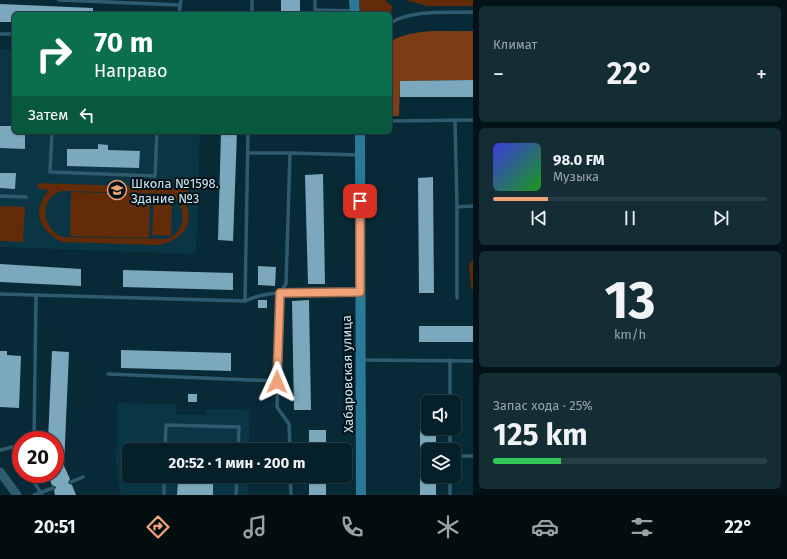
<!DOCTYPE html>
<html lang="ru">
<head>
<meta charset="utf-8">
<style>
	:root { --surface:#062029; --page:#142d35; --text:#f1f3f6; --muted:#98a3a8; --line:#273e46; --accent:#f0a279 }
	body { margin:0; font-family:"Fira Sans",sans-serif; background:var(--page); color:var(--text); height:100vh; display:flex; flex-direction:column; font-size:15px; white-space:nowrap }
	* { box-sizing:border-box; margin:0 }
	p { font-size:13px; color:var(--muted) }
	.icon { flex:none; width:22px; height:22px; fill:none; stroke:currentColor; stroke-width:2; stroke-linecap:round; stroke-linejoin:round }
	.map { position:relative; flex:1; overflow:hidden }
	.details { display:flex; flex-direction:column; gap:6px; padding:6px; background:#031217; width:314px }
	.details>* { flex:none }
	.guide { position:absolute; left:12px; top:12px; width:380px; height:122px; border-radius:6px; box-shadow:0 1px 3px #0004,0 0 0 1px var(--line); background:#0b6e4f; color:#fff; overflow:hidden }
	.controls { position:absolute; left:421px; top:395px; display:grid; gap:8px }
	.controls a { display:grid; place-items:center; width:40px; height:40px; border-radius:6px; background:var(--surface); box-shadow:0 1px 3px #0004,0 0 0 1px var(--line); font-size:20px }
	.speed { position:absolute; left:12px; top:431px; display:flex; gap:8px; font-size:20px; font-weight:700; text-align:center }
	.speed>* { display:grid; place-content:center; width:52px; height:52px; border-radius:50%; background:var(--surface); box-shadow:0 1px 3px #0004,0 0 0 1px var(--line); line-height:1 }
	.speed .limit { border:6px solid #d22; background:#fff; color:#111 }
	.pin { position:absolute; display:grid; place-items:center; width:34px; height:34px; color:#fff; margin:-17px; border-radius:8px; box-shadow:0 2px 6px #0006 }
	.me { position:absolute; width:44px; margin:-22px; rotate:1deg; stroke-linejoin:round; filter:drop-shadow(0 0 3px #0008) }
	.turn { display:flex; align-items:center; gap:14px; height:84px; padding:0 16px; font-size:18px }
	.turn .icon { width:52px; height:52px; stroke-width:2.5 }
	.turn b { display:block; font-size:28px; line-height:34px }
	.then { display:flex; align-items:center; height:38px; padding:0 16px; background:#0003; gap:8px; font-size:15px }
	.big { font-size:30px; font-weight:700; line-height:1.1 }
	.details .widget { flex:1; display:flex; flex-direction:column; justify-content:center; gap:6px; min-width:0; padding:0 14px; border-radius:6px; background:var(--page) }
	.details .dial { align-items:center; gap:0 }
	.dial b { font-size:52px; line-height:1 }
	.song { display:flex; align-items:center; gap:12px }
	.cover { width:48px; height:48px; border-radius:6px; background:linear-gradient(135deg,hsl(240 70% 55%),hsl(120 70% 35%)) }
	.played { height:4px; border-radius:2px; background:linear-gradient(90deg,var(--accent) 20%,var(--line) 20%) }
	.keys { display:flex; justify-content:space-around; direction:ltr }
	.heat { display:flex; justify-content:space-between; align-items:center; font-size:22px; direction:ltr }
	.charge { height:6px; border-radius:3px; background:linear-gradient(90deg,#34c759 25%,var(--line) 0) }
	.trip { position:absolute; left:122px; top:443px; width:230px; height:40px; border-radius:6px; background:var(--surface); box-shadow:0 1px 3px #0004,0 0 0 1px var(--line); font-weight:700; line-height:40px; text-align:center }
	.tabs { display:flex; height:64px; justify-content:space-around; align-items:center; background:#020d10; color:var(--muted) }
	.tabs .icon { width:28px; height:28px }
	.tabs .active { color:var(--accent) }
	.tabs b { font-size:18px; color:var(--text) }
	main { display:flex; flex:1; min-height:0 }
	.map>svg:first-child { display:block }
	.built { fill:#093544 }
	.green { fill:#632b07; fill-rule:evenodd }
	.forest { fill:#7e3d14 }
	.building { fill:#7ba8bc }
	.lines { fill:none; stroke-linecap:round; stroke-linejoin:round }
	.service { stroke:#2e5b6f; stroke-width:3.5 }
	.tertiary { stroke:#2e5b6f; stroke-width:9 }
	.secondary { stroke:#2a7997; stroke-width:10 }
	.route-casing { stroke:#9c694f; stroke-width:10 }
	.route { stroke:#f0a279; stroke-width:7 }
	.labels { text-anchor:middle; stroke-width:4; stroke-linejoin:round; paint-order:stroke }
	.poi-label { font-size:13px; fill:#cce3ee; stroke:#021118; text-anchor:start }
	.street-label { font-size:13px; fill:#cce3ee; stroke:#021118 }
</style>
</head>
<body>
<main>
<div class="map">
<svg width="473" height="495" viewBox="0 0 473 495">
	<rect width="100%" height="100%" fill="#082a37"/>
	<g class="built">
		<path d="M0,49l14,1v82h186l-4,122 -196,-7z"/>
		<path d="M118,403l58,1v10l29,1 1,-6 44,1 -1,40h-120v26h119v19h-127l-5,-32z"/>
	</g>
	<g class="green">
		<path d="M359,0h26l7,6 -1,7 -30,1z"/>
		<path d="M406,0h67v6h-46z"/>
		<path d="M38,183l150,5v5h-10c21,22 10,47 -20,52l-96,-3c-23,-11 -31,-32 -13,-52l-11,-1zM62,191l110,3c14,14 16,36 -5,45l-105,-2c-20,-9 -24,-39 0,-46z"/>
		<path d="M71,192l79,2 -1,44 -79,-2z"/>
		<path d="M154,196l18,1 -1,39 -19,-1z"/>
		<path d="M0,206l25,1 -2,35 -23,-1z"/>
		<path d="M473,260v30l-2,-2 -2,-24z"/>
		<rect x="252" y="476" width="19" height="4"/>
	</g>
	<path class="forest" d="M473,31v49l-73,1 -1,35h-9v-74c23,-15 57,-10 83,-11z"/>
	<g class="building">
		<rect x="281" y="0" width="19" height="14"/>
		<path d="M0,4l93,4v6h-79v8h-14z"/>
		<path d="M473,80v17h-73v-16z"/>
		<path d="M0,126h14v6h11v17l-25,-1z"/>
		<path d="M221,132h16l-4,109 -15,-1z"/>
		<path d="M98,144l10,1v5l32,1 -1,17 -72,-2v-17h31z"/>
		<path d="M0,173h16l-1,16 -15,-1z"/>
		<path d="M323,174l2,110h-17l-3,-109z"/>
		<path d="M433,177l1,116h-15l-1,-115z"/>
		<path d="M0,264l81,5v17l-81,-4z"/>
		<path d="M258,266l18,1 -1,19 -17,-1z"/>
		<path d="M123,270l110,3v17l-110,-3z"/>
		<rect x="258" y="300" width="9" height="8"/>
		<path d="M309,300l2,110h-17l-2,-109z"/>
		<rect x="419" y="326" width="54" height="16"/>
		<path d="M121,350l110,3v18l-110,-3z"/>
		<path d="M0,351h7v4l14,1 -2,52 -19,-1z"/>
		<path d="M52,351l17,1 -5,114 6,13 -2,4 4,2 4,10h-21l-1,-4 2,-4 -4,-2 -5,-11h8v-34h-7z"/>
		<rect x="188" y="394" width="9" height="8"/>
		<path d="M420,427l16,1v22h-8v26h8v19h-16z"/>
		<rect x="309" y="430" width="17" height="20"/>
		<path d="M178,442l49,1 -1,7h-48z"/>
		<path d="M200,476h13v19h-36l1,-13 22,1z"/>
		<rect x="309" y="476" width="17" height="19"/>
	</g>
	<g class="lines">
		<g class="service">
			<path d="M59,0l121,5"/>
			<path d="M315,10l39,1"/>
			<path d="M179,14l2,-14"/>
			<path d="M252,14v-14"/>
			<path d="M315,14v-14"/>
			<path d="M390,23c23,-14 57,-10 83,-11"/>
			<path d="M0,34h14"/>
			<path d="M455,120l2,87v91"/>
			<path d="M390,121l83,-1"/>
			<path d="M52,132l-2,40 105,4 2,-44"/>
			<path d="M248,132l-3,169c28,-14 82,-8 115,-9"/>
			<path d="M248,153h42"/>
			<path d="M0,196l26,1"/>
			<path d="M457,207l16,-1"/>
			<path d="M0,294l245,7"/>
			<path d="M362,360l111,1"/>
			<path d="M450,360v42"/>
			<path d="M108,374l169,7"/>
			<path d="M450,428v22"/>
			<path d="M34,440l2,-144"/>
			<path d="M0,450l21,-5"/>
			<path d="M165,450l1,-25 73,2 -1,23"/>
			<path d="M290,450l-1,-26 -12,-17 3,-114 6,-9 4,-131 70,2"/>
			<path d="M454,456h19"/>
			<path d="M33,474v6l9,15"/>
			<path d="M290,476l1,19"/>
			<path d="M71,482l12,-5"/>
			<path d="M34,495l19,-7"/>
			<path d="M164,495v-19"/>
			<path d="M236,495l1,-19"/>
			<path d="M450,495v-19"/>
		</g>
		<path class="tertiary" d="M0,472l17,23"/>
		<g class="secondary">
			<path d="M354,0l1,14"/>
			<path d="M360,132l1,363"/>
		</g>
	</g>
	<g class="lines">
		<g class="route-casing">
			<path id="route" d="M277,382l3,-89 80,-1v-91"/>
		</g>
		<use href="#route" class="route"/>
	</g>
	<defs>
		<g id="school-ring" transform="scale(1)"><circle r="9.5" fill="#021118" stroke="#f0a279" stroke-width="1.5"/><path d="M0-5L7-2L0 1L-7-2ZM-4 1L0 2.5L4 1V4Q0 6-4 4Z" fill="#f0a279"/></g>
	</defs>
	<g fill-rule="evenodd">
		<use href="#school-ring" x="117" y="190"/>
	</g>
	<g class="labels">
		<g class="poi-label">
			<text x="131" y="188">Школа №1598.<tspan x="131" dy="15">Здание №3</tspan></text>
		</g>
		<g class="street-label">
			<text transform="translate(347 374) rotate(-91)" y="5">Хабаровская улица</text>
		</g>
	</g>
</svg>
<div class="controls">
<a><svg class="icon" aria-label="sound" viewBox="0 0 24 24"><path d="M4 9h4l5-4v14l-5-4H4zM17 9q2 3 0 6"/></svg></a>
<a><svg class="icon" aria-label="layers" viewBox="0 0 24 24"><path d="M12 4l9 5-9 5-9-5zM3 14l9 5 9-5"/></svg></a>
</div>
<div class="speed"><div class="limit">20</div></div>
<div class="pin" style="left:360px;top:201px;background:#d93025"><svg class="icon" aria-label="arrive" viewBox="0 0 24 24"><path d="M6 21V4h12l-3 4 3 4H6"/></svg></div>
<svg class="me" style="left:277px;top:382px" viewBox="-20 -20 40 40"><path d="M0-17L14 15 0 8-14 15z" fill="#f0a279" stroke="#fff" stroke-width="4"/></svg>
<div class="trip">20:52 · 1 мин · 200 m</div>
<div class="guide">
<div class="turn"><svg class="icon" aria-label="right" viewBox="0 0 24 24"><path d="M7 20v-9h11M14 6l5 5-5 5"/></svg><div><b>70 m</b>Направо</div></div>
<div class="then">Затем<svg class="icon" aria-label="left" viewBox="0 0 24 24"><path d="M17 20v-9H6M10 6l-5 5 5 5"/></svg></div>
</div>
</div>
<section class="details">
<div class="widget"><p>Климат</p>
<div class="heat"><a>−</a><b class="big">22°</b><a>+</a></div>
</div>
<div class="widget">
<div class="song"><i class="cover"></i><div><b>98.0 FM</b><p>Музыка</p></div></div>
<div class="played"></div>
<div class="keys"><svg class="icon" aria-label="previous" viewBox="0 0 24 24"><path d="M18 5L8 12l10 7zM5 5v14"/></svg><svg class="icon" aria-label="pause" viewBox="0 0 24 24"><path d="M8 5v14M16 5v14"/></svg><svg class="icon" aria-label="next" viewBox="0 0 24 24"><path d="M6 5l10 7-10 7zM19 5v14"/></svg></div>
</div>
<div class="widget dial"><b>13</b><p>km/h</p></div>
<div class="widget"><p>Запас хода · 25%</p><b class="big">125 km</b><div class="charge"></div></div>
</section>
</main>
<nav class="tabs">
<b>20:51</b>
<svg class="icon active" aria-label="directions" viewBox="0 0 24 24"><path d="M12 3l9 9-9 9-9-9zM9 14v-3h6M13 9l2 2-2 2"/></svg>
<svg class="icon" aria-label="music" viewBox="0 0 24 24"><path d="M9 18V5l10-2v13"/><circle cx="6" cy="18" r="3"/><circle cx="16" cy="16" r="3"/></svg>
<svg class="icon" aria-label="phone" viewBox="0 0 24 24"><path d="M5 4h4l2 5-3 2q2 4 5 5l2-3 5 2v4C11 20 4 13 5 4z"/></svg>
<svg class="icon" aria-label="climate" viewBox="0 0 24 24"><path d="M12 3v18M4 7l16 10M4 17L20 7"/></svg>
<svg class="icon" aria-label="car" viewBox="0 0 24 24"><path d="M5 17H2v-5l4-1 3-4h7l3 4 3 1v5h-3M9 17h6M6 11h13"/><circle cx="7" cy="17" r="2"/><circle cx="17" cy="17" r="2"/></svg>
<svg class="icon" aria-label="filters" viewBox="0 0 24 24"><path d="M4 7h16M4 17h16"/><circle cx="9" cy="7" r="2"/><circle cx="15" cy="17" r="2"/></svg>
<b>22°</b>
</nav>
</body>
</html>
